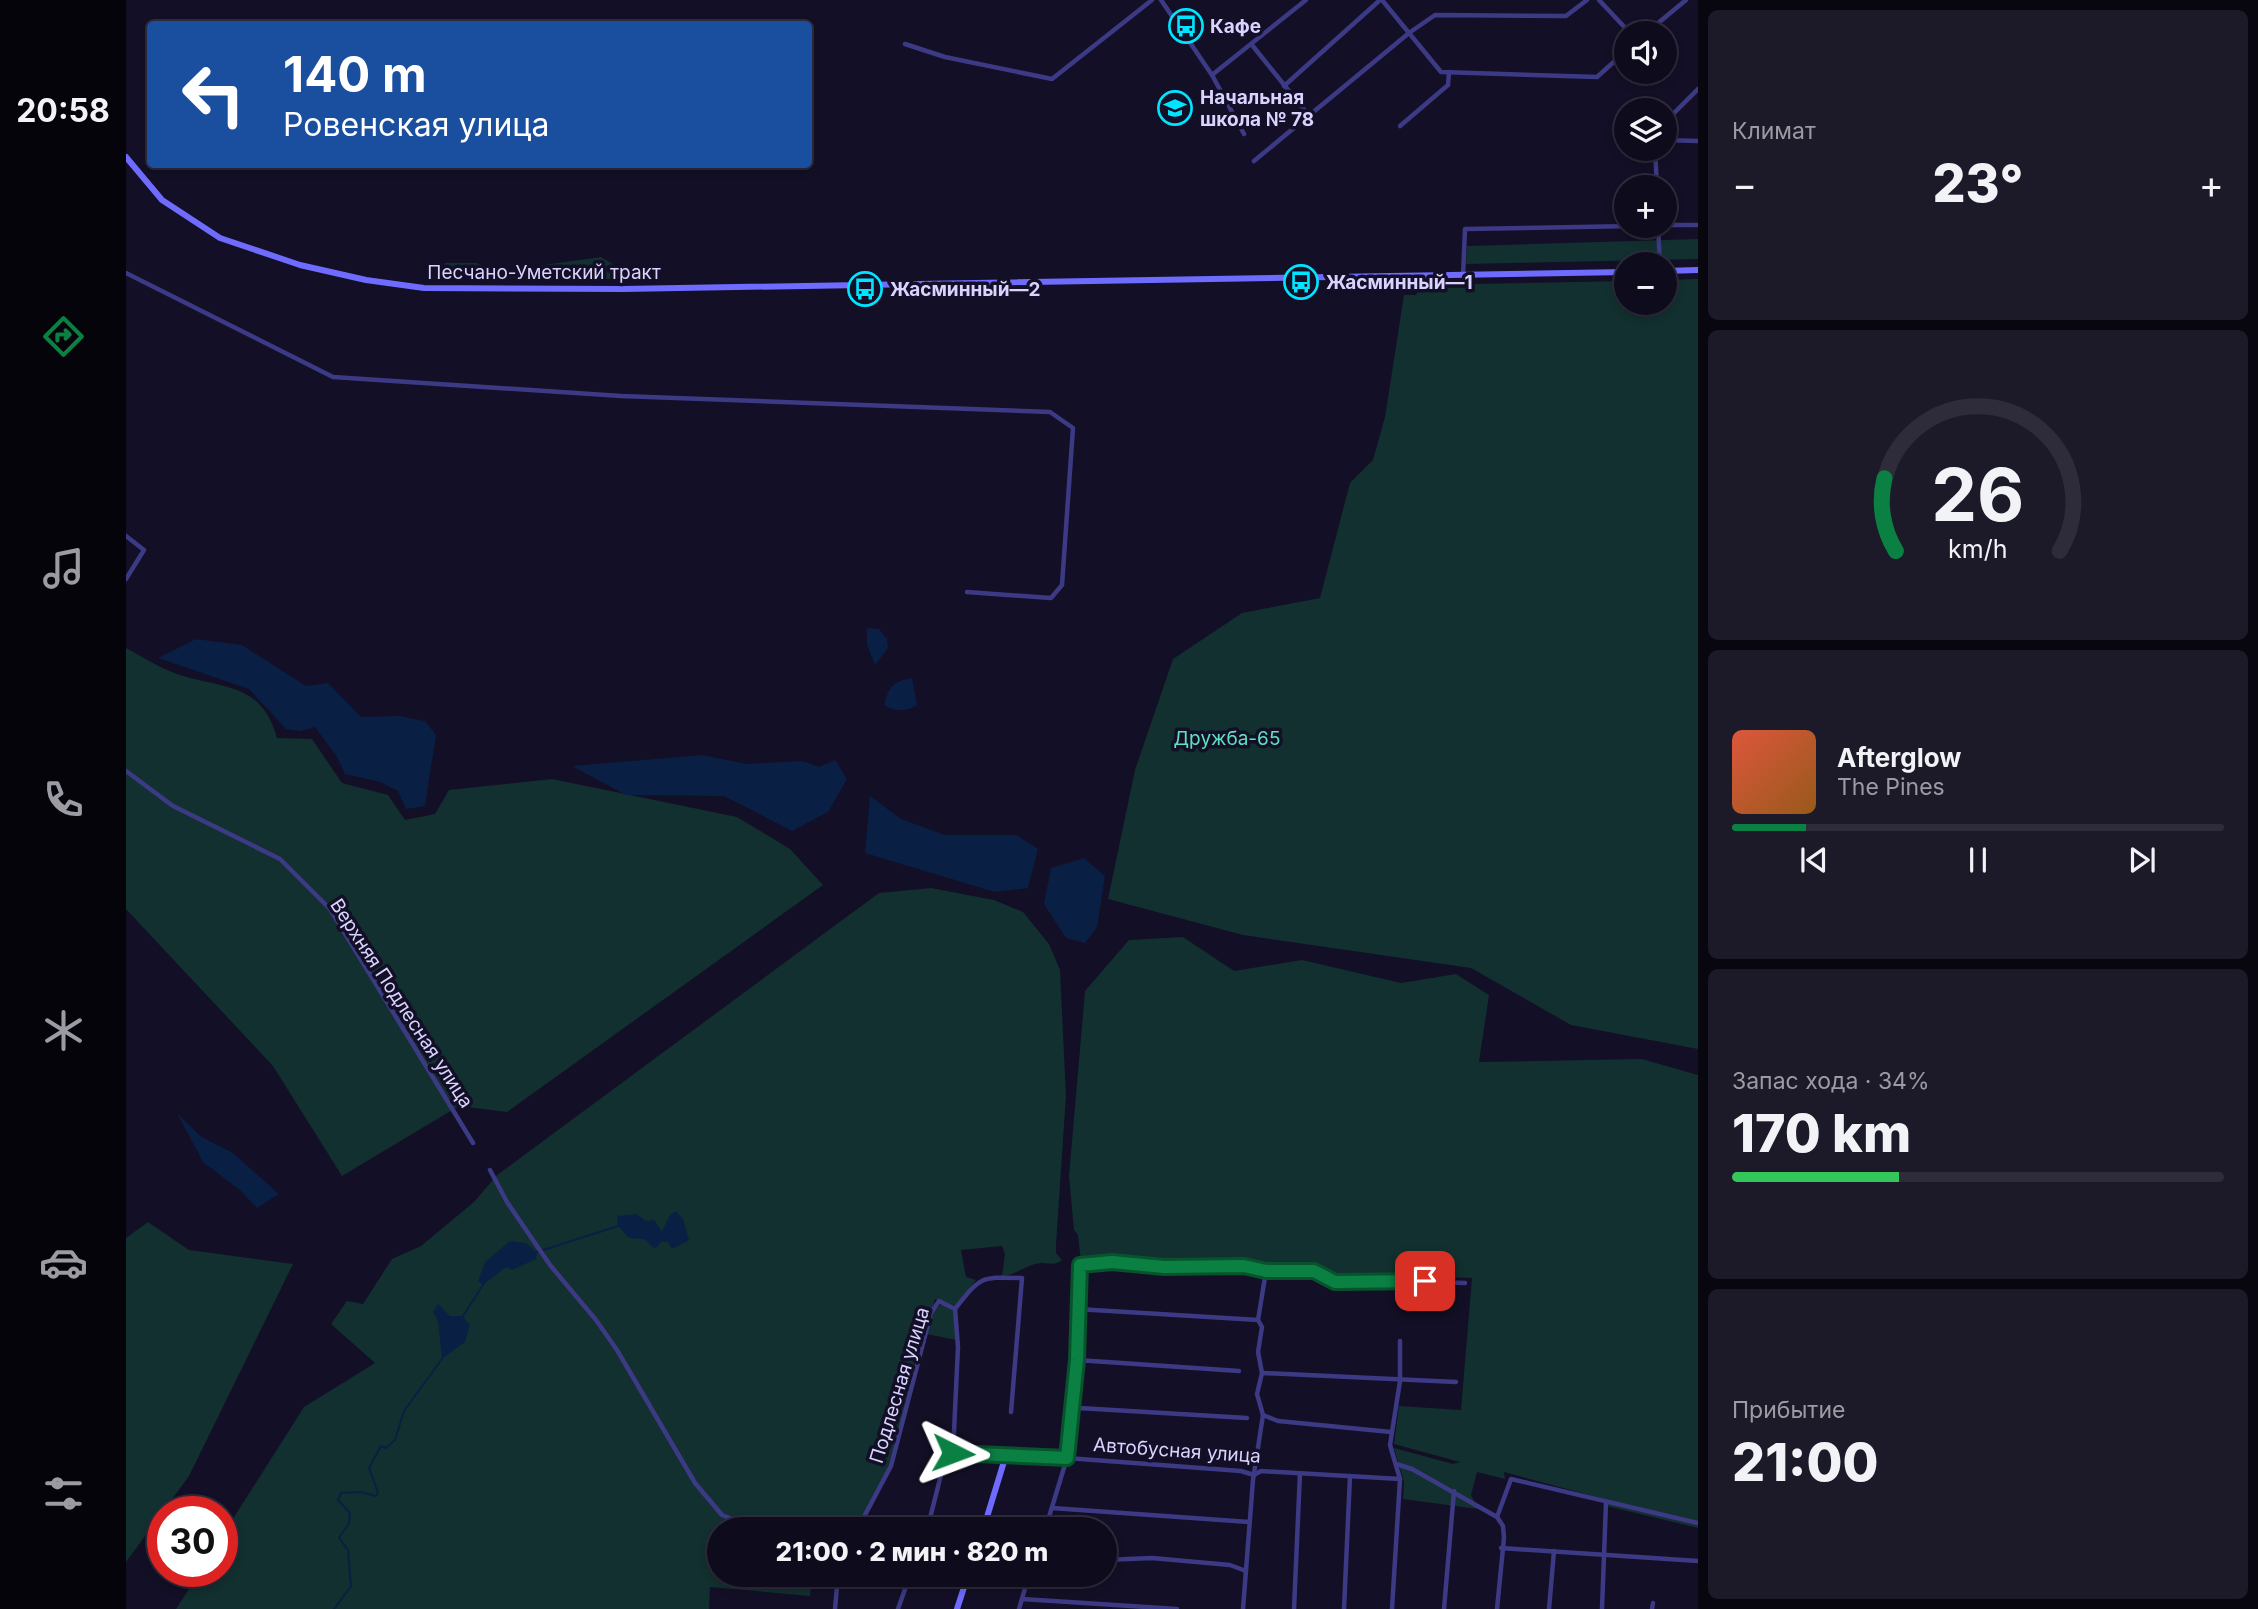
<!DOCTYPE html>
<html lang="ru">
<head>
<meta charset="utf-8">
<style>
	:root { --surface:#0e0b1c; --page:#1c1929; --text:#f1f3f6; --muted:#9b9ba3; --line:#2e2b3b; --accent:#0b8043 }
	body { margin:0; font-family:Inter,sans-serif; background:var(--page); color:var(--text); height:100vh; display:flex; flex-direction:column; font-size:26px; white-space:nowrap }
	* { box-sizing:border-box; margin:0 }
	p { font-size:23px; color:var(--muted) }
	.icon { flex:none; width:38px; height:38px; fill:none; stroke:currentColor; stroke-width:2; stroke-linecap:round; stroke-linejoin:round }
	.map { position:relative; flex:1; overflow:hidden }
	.sheet { display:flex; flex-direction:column; gap:10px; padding:10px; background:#08060f; width:560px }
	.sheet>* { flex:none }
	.guide { position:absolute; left:21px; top:21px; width:665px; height:147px; border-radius:7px; box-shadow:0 4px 10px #0003,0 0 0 2px var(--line); background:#1a4fa0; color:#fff; overflow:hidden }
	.buttons { position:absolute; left:1488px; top:21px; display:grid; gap:14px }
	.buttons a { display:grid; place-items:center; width:63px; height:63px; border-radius:50%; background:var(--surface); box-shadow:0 4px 10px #0003,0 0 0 2px var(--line); font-size:35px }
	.speed { position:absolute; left:21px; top:1496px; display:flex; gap:14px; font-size:35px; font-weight:700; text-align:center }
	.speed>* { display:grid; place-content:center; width:91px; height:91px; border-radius:50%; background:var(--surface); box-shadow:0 4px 10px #0003,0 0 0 2px var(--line); line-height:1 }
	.speed .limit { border:10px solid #d22; background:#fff; color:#111 }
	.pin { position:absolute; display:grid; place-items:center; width:60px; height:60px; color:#fff; margin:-30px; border-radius:14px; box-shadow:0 4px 10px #0006 }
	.me { position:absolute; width:77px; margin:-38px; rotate:93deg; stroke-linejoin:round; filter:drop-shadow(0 0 5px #0008) }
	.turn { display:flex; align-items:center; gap:24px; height:147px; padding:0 21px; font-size:32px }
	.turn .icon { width:91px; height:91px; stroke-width:2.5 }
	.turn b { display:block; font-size:49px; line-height:60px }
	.big { font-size:52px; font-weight:800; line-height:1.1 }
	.sheet .tile { flex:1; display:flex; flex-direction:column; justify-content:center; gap:10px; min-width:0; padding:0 24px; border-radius:10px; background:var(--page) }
	.sheet .dial { align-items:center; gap:0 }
	.dial svg { height:182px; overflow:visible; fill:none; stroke:var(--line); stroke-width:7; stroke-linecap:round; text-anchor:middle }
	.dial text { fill:var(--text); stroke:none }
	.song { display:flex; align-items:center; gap:21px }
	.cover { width:84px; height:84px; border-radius:10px; background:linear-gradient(135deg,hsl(10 70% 55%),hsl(30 70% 35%)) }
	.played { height:7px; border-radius:4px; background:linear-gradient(90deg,var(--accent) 15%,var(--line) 15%) }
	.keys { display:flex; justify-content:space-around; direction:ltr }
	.heat { display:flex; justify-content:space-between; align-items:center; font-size:38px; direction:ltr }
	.charge { height:10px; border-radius:5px; background:linear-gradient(90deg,#34c759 34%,var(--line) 0) }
	.trip { position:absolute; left:581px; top:1517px; width:410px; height:70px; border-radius:35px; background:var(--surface); box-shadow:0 4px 10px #0003,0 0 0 2px var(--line); font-weight:800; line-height:70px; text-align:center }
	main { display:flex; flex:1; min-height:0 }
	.tabs { display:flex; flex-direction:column; width:126px; justify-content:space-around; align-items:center; background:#06040b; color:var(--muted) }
	.tabs .icon { width:49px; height:49px }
	.tabs .active { color:var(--accent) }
	.tabs b { font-size:32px; color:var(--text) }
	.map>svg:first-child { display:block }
	.green { fill:#12302f }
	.water { fill:#0a1f44 }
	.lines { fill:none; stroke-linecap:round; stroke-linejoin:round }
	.stream { stroke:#0a1f44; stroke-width:2 }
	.street { stroke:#3d3a85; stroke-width:4.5 }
	.secondary { stroke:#6f6bff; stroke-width:6 }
	.route-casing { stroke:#07532c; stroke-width:18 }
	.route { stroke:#0b8043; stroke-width:12 }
	.labels { text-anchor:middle; stroke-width:7; stroke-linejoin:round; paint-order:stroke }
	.poi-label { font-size:19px; font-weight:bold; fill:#d9d4ff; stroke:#130f26; text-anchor:start }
	.street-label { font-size:19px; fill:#d9d4ff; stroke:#130f26 }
	.park-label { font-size:19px; fill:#5fe0c0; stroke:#130f26 }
</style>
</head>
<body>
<main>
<nav class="tabs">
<b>20:58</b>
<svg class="icon active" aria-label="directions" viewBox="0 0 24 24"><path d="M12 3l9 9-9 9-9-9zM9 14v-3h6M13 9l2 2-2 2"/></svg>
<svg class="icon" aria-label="music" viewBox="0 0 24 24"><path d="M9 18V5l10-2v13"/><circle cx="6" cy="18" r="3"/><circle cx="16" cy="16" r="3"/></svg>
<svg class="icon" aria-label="phone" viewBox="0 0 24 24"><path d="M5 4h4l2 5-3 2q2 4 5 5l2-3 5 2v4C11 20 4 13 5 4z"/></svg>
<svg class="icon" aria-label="climate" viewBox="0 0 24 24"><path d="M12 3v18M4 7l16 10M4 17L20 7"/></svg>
<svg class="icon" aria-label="car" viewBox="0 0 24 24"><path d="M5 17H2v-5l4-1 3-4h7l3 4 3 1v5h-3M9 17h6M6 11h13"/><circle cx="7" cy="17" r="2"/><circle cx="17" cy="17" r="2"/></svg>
<svg class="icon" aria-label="filters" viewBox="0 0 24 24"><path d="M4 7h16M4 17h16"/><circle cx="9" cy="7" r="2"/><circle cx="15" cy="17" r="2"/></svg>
</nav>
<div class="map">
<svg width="1572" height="1609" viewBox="0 0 1572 1609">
	<rect width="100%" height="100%" fill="#130f26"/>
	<g class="green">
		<path d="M1572,239v20l-232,5 1,-18z"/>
		<path d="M475,257l20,12 -2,10 -178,-2 4,-14h31l24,8z"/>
		<path d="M1572,279v770l-127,-24 -100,-57 -228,-33 -135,-36 27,-129 38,-111 69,-46 78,-15 30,-115 23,-23 12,-43 19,-122h12l4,-10 206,-4v22h38v-23z"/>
		<path d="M0,648c17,9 35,21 54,27 45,14 82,8 97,63l35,1 30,44 46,12 17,25 30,-6 14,-24 103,-11 185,38 53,32 33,36 -316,227 -48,-6 -117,70 -69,-110 -147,-157z"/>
		<path d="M805,888l63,12 29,12 26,32 11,26 6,126 -10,148v9l6,7c-7,6 -12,3 -21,3 -14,1 -25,12 -39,13l3,-22 -3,-8 -41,4 5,27 10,3 -21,26 -20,-7 -47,171 -32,59 -137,1v45h93l-2,21 -100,-9 -1,22h-533l24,-37h22v-36l82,-129 71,-44 -44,-39 16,-23 16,3 29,-45 29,-13 53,-44 23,-27 382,-282z"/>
		<path d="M1057,937l51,34 68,-11 99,23 55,-9 33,21 -10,67 163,-3 56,16v453l-87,-21 -5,-1 -2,-7 -100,-27 1,7 -28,-7 -6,23 7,14 -75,-10 1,-17 -10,-34 59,16 7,-2 -66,-18 5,-38 62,4 11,-132 -136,-5 -28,-9 -43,2 -153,-9 -31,4 -3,-26 -4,-5 -5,-54 16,-185 44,-51z"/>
		<path d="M22,1222l41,28 104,14 -104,212 -63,86v-324z"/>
		<path d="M816,1303l13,9 1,28 -29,-6 7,-23z"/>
	</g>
	<g class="water">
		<path d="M741,628l12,1 8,10 1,9 -13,17 -8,-20z"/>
		<path d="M70,639l46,6 64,41 22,-3 33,34 38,-1 26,5 11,14 -11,71 -19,3 -8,-18 -18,-9 -35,-8 -8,-17 -22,-30 -15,4 -14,-2 -37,-40 -91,-31z"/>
		<path d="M786,678l5,27c-11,7 -22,7 -33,0 5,-19 9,-23 28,-27z"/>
		<path d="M576,755l45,9 56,-3 16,6 16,-7 12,19 -19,33 -36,19 -68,-35 -98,-1 -54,-29z"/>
		<path d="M744,796l31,23 44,16h71l22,14 -10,39 -33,4 -130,-39z"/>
		<path d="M958,858l21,18 -8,51 -12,16 -19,-5 -22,-34 7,-36z"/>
		<path d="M51,1113l23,23 33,17 46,41 -22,14 -16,-17 -38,-29z"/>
		<path d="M550,1211l7,8 6,21 -17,9 -4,-7h-7l-6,7 -11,-10 -15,-1 -11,-12 -1,-10 20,-2 9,7 8,-1 8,11 8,-16z"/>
		<path d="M384,1241l16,2 11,9 -1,7 -24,11 -6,-3 -23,18 -5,-4 7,-19z"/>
		<path d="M312,1304l12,12h13l7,9 -5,17 -23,17 -4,-38 -5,-9z"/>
	</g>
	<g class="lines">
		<g class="stream">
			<path d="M411,1252l81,-26"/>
			<path d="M337,1316l20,-31"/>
			<path d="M208,1609l17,-23 -3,-36 -9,-12 10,-15 1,-10 -12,-13 3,-7 20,-1 15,4 2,-3 -9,-25 12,-22 5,2 9,-8 9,-29 38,-52"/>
		</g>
		<g class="street">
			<path d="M1035,0l51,75 32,59"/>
			<path d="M1256,0l59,72 156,5 29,-26"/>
			<path d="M1473,0l31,33"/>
			<path d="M1520,33l40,-33"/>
			<path d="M779,44l40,13 107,22 100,-79"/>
			<path d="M1126,45l58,72"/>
			<path d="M1086,75l94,-75"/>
			<path d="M1158,86l96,-86"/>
			<path d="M1538,123l34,-34"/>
			<path d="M1274,126l48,-41 1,-13"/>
			<path d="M1538,140l34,1"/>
			<path d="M1495,144h5"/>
			<path d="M1529,149l2,38"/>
			<path d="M1128,161l155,-128 26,-18 131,1 21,-16"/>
			<path d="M1538,225h34"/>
			<path d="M1532,226l2,38"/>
			<path d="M0,273l207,104 288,19 429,16 23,16 -11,157 -11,13 -84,-6"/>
			<path d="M1337,276l2,-47 168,-3"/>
			<path d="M0,536l18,14 -18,29"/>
			<path d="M0,771l47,35 107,53 50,50 143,234"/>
			<path d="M364,1170l17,32 43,63 46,55 21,30 78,133 27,32 37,15"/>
			<path d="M954,1265c11,0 21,-3 32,-3 18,0 36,4 54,5 46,2 91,1 136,3 26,1 32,15 62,10l101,3"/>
			<path d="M951,1309l181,11"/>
			<path d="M951,1360l162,11"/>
			<path d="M1136,1373l194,9"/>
			<path d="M945,1410l8,-2 168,10"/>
			<path d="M1137,1415l15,6 113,11"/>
			<path d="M827,1453l53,2"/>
			<path d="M1270,1464l16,5 85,48 6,9 1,12 -7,71"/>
			<path d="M926,1508l197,14"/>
			<path d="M1371,1517l14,-38 187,44"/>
			<path d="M731,1530l34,-64 40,-153 8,-12 16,8"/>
			<path d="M801,1530l17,-67 9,-10 5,-106 -3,-38c26,-33 25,-32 67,-31l-11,134"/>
			<path d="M919,1530l22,-72 174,13 13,4 7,-4 139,8"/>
			<path d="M1375,1548l197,13"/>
			<path d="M978,1560l48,-2 78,7 16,6"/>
			<path d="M896,1599l155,10"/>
			<path d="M709,1609l3,-34"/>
			<path d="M772,1609l12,-34"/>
			<path d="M893,1609l10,-34"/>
			<path d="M1117,1609l10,-129 10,-65 -6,-21 5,-21 -4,-21 4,-25 -4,-7 8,-49"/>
			<path d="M1168,1609l6,-136"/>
			<path d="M1218,1609l6,-133"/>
			<path d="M1266,1609l8,-130 -10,-34 10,-64v-40"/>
			<path d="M1318,1609l10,-118"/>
			<path d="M1423,1609l5,-58"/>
			<path d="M1476,1609l4,-107"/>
			<path d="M1526,1609l1,-6"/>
		</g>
		<g class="secondary">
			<path d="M0,157l36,43 58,38 80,27 66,15 58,8 199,1 1003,-17"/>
			<path d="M1538,271l34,-1"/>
			<path d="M857,1530l23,-75 61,3 10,-98 3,-95"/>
			<path d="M831,1609l11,-34"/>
		</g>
	</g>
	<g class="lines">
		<g class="route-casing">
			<path id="route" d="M827,1453l114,5 10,-98 3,-95 32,-3 52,5 80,-1 22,5h48l21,11 90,-1"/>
		</g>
		<use href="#route" class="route"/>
	</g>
	<defs>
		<g id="bus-ring" transform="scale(1.75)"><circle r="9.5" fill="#130f26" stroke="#00e5ff" stroke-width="1.5"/><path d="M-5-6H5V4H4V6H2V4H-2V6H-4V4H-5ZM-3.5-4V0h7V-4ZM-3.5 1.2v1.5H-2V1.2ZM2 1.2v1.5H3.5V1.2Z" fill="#00e5ff"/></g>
		<g id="school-ring" transform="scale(1.75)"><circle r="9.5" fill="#130f26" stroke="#00e5ff" stroke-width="1.5"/><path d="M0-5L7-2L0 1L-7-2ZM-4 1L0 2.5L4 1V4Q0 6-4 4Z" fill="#00e5ff"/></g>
	</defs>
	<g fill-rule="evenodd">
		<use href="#bus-ring" x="1060" y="26"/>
		<use href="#school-ring" x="1049" y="108"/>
		<use href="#bus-ring" x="1175" y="282"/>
		<use href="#bus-ring" x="739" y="289"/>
	</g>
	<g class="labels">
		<g class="poi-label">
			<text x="1084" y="33">Кафе</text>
			<text x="1074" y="104">Начальная<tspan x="1074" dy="22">школа № 78</tspan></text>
			<text x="1200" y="289">Жасминный—1</text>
			<text x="764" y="296">Жасминный—2</text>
		</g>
		<g class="street-label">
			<text x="418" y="279">Песчано-Уметский тракт</text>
			<text transform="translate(276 1003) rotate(57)" y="7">Верхняя Подлесная улица</text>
			<text transform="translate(773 1385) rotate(-73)" y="7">Подлесная улица</text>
			<text transform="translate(1051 1450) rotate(4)" y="7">Автобусная улица</text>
		</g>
		<g class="park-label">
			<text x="1101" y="745">Дружба-65</text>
		</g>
	</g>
</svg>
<div class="buttons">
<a><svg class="icon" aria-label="sound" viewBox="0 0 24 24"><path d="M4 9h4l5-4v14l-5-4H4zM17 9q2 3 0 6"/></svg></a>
<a><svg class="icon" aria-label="layers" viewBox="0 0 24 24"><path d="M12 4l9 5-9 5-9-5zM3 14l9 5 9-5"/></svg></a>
<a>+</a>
<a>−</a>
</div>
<div class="speed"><div class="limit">30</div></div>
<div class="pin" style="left:1299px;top:1281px;background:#d93025"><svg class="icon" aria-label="arrive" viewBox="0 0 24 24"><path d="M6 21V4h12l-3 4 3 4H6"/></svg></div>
<svg class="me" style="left:827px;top:1453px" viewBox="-20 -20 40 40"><path d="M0-17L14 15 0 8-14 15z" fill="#0b8043" stroke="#fff" stroke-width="4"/></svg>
<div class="trip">21:00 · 2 мин · 820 m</div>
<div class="guide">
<div class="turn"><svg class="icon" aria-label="left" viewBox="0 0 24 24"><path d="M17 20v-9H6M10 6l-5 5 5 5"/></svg><div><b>140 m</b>Ровенская улица</div></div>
</div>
</div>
<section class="sheet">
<div class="tile"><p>Климат</p>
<div class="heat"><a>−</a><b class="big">23°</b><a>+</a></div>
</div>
<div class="tile dial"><svg viewBox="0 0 100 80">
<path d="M14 69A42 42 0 1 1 86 69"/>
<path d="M14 69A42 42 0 0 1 9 37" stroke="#0b8043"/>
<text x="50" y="56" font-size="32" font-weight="700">26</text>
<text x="50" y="72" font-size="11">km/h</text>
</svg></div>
<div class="tile">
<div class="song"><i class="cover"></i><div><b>Afterglow</b><p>The Pines</p></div></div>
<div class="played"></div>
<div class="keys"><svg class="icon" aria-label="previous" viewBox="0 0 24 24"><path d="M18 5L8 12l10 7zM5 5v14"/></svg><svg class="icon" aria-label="pause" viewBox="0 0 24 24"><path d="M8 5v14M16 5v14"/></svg><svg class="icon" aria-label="next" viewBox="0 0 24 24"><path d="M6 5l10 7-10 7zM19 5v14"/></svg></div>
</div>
<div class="tile"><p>Запас хода · 34%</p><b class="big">170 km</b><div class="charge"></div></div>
<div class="tile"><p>Прибытие</p><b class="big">21:00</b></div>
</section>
</main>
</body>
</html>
